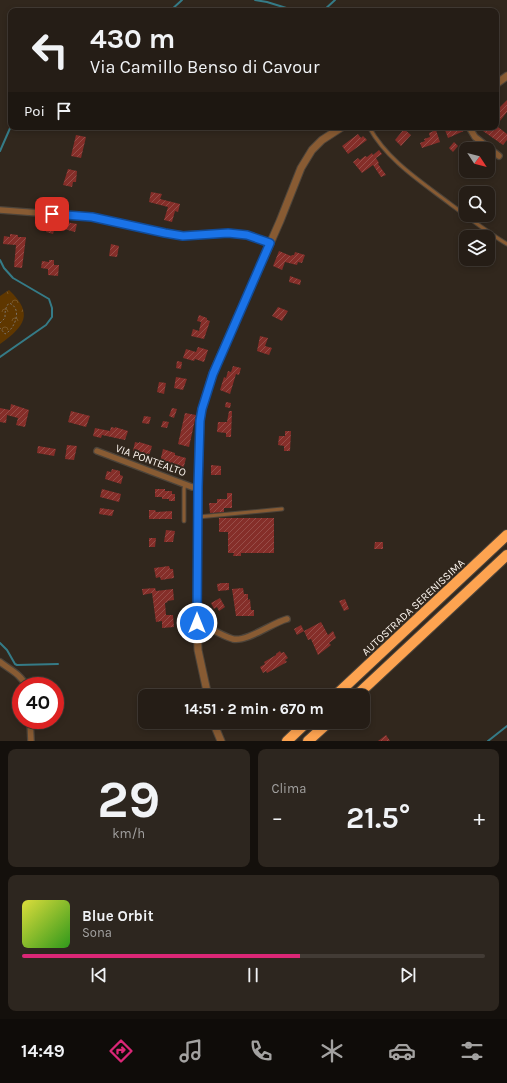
<!DOCTYPE html>
<html lang="it">
<head>
<meta charset="utf-8">
<style>
	:root { --surface:#251d16; --page:#2d261f; --text:#f1f3f6; --muted:#a3a2a1; --line:#423b35; --accent:#db2777 }
	body { margin:0; font-family:Karla,sans-serif; background:var(--page); color:var(--text); height:100vh; display:flex; flex-direction:column; font-size:15px; white-space:nowrap }
	* { box-sizing:border-box; margin:0 }
	p { font-size:13px; color:var(--muted) }
	.icon { flex:none; width:22px; height:22px; fill:none; stroke:currentColor; stroke-width:2; stroke-linecap:round; stroke-linejoin:round }
	.map { position:relative; height:741px; overflow:hidden }
	.sheet { display:flex; flex-direction:column; gap:8px; padding:8px; background:#14100c; flex:1 }
	.sheet>* { flex:none }
	.guide { position:absolute; left:8px; top:8px; width:491px; height:122px; border-radius:8px; box-shadow:0 2px 6px #0003,0 0 0 1px var(--line); background:#251d16; color:var(--text); overflow:hidden }
	.needle { width:26px; rotate:126deg }
	.controls { position:absolute; left:459px; top:142px; display:grid; gap:8px }
	.controls a { display:grid; place-items:center; width:36px; height:36px; border-radius:8px; background:var(--surface); box-shadow:0 2px 6px #0003,0 0 0 1px var(--line); font-size:20px }
	.speed { position:absolute; left:12px; top:677px; display:flex; gap:8px; font-size:20px; font-weight:700; text-align:center }
	.speed>* { display:grid; place-content:center; width:52px; height:52px; border-radius:50%; background:var(--surface); box-shadow:0 2px 6px #0003,0 0 0 1px var(--line); line-height:1 }
	.speed .limit { border:6px solid #d22; background:#fff; color:#111 }
	.pin { position:absolute; display:grid; place-items:center; width:34px; height:34px; color:#fff; margin:-17px; border-radius:8px; box-shadow:0 2px 6px #0006 }
	.me { position:absolute; width:44px; margin:-22px; rotate:0deg; stroke-linejoin:round; filter:drop-shadow(0 0 3px #0008) }
	.turn { display:flex; align-items:center; gap:14px; height:84px; padding:0 16px; font-size:18px }
	.turn .icon { width:52px; height:52px; stroke-width:2.5 }
	.turn b { display:block; font-size:28px; line-height:34px }
	.then { display:flex; align-items:center; height:38px; padding:0 16px; background:#0003; gap:8px; font-size:15px }
	.big { font-size:30px; font-weight:700; line-height:1.1 }
	.sheet .widget { flex:1; display:flex; flex-direction:column; justify-content:center; gap:6px; min-width:0; padding:0 14px; border-radius:8px; background:var(--page) }
	.sheet .dial { align-items:center; gap:0 }
	.dial b { font-size:52px; line-height:1 }
	.song { display:flex; align-items:center; gap:12px }
	.cover { width:48px; height:48px; border-radius:6px; background:linear-gradient(135deg,hsl(60 70% 55%),hsl(110 70% 35%)) }
	.played { height:4px; border-radius:2px; background:linear-gradient(90deg,var(--accent) 60%,var(--line) 60%) }
	.keys { display:flex; justify-content:space-around; direction:ltr }
	.heat { display:flex; justify-content:space-between; align-items:center; font-size:22px; direction:ltr }
	.sheet .tiles { flex:1; display:grid; gap:8px; grid-template-columns:1fr 1fr }
	.widget:last-child { grid-column:span 2 }
	.trip { position:absolute; left:138px; top:689px; width:232px; height:40px; border-radius:8px; background:var(--surface); box-shadow:0 2px 6px #0003,0 0 0 1px var(--line); font-weight:700; line-height:40px; text-align:center }
	.dock { display:flex; height:64px; justify-content:space-around; align-items:center; background:#0f0c09; color:var(--muted) }
	.dock .icon { width:28px; height:28px }
	.dock .active { color:var(--accent) }
	.dock b { font-size:18px; color:var(--text) }
	.map>svg:first-child { display:block }
	.park { fill:url(#park-crowns) }
	.lines { fill:none; stroke-linecap:round; stroke-linejoin:round }
	.stream { stroke:#357b87; stroke-width:2 }
	.building { fill:url(#building-hatch) }
	.service-casing { stroke:#4d443a; stroke-width:5 }
	.minor-casing { stroke:#4d443a; stroke-width:8 }
	.tertiary-casing { stroke:#4d443a; stroke-width:9 }
	.motorway-casing { stroke:#4d443a; stroke-width:12 }
	.path { stroke:#7b7269; stroke-width:1; stroke-dasharray:2 2; stroke-linecap:butt }
	.service { stroke:#885b33; stroke-width:3 }
	.minor { stroke:#885b33; stroke-width:5.5 }
	.tertiary { stroke:#885b33; stroke-width:7 }
	.motorway { stroke:#fda350; stroke-width:10 }
	.route-casing { stroke:#114b97; stroke-width:10 }
	.route { stroke:#1a73e8; stroke-width:7 }
	.labels { text-anchor:middle; stroke-width:4; stroke-linejoin:round; paint-order:stroke }
	.street-label { font-size:11px; fill:#fbf4ed; stroke:#31271d }
</style>
</head>
<body>
<div class="map">
<svg width="507" height="741" viewBox="0 0 507 741">
	<defs>
		<pattern id="park-crowns" width="20" height="18" patternUnits="userSpaceOnUse"><rect width="20" height="18" fill="#5f3700"/><path d="M2 6a3 3 0 1 1 6 0M12 15a3 3 0 1 1 6 0" fill="none" stroke="#775526"/></pattern>
		<pattern id="building-hatch" width="6" height="6" patternUnits="userSpaceOnUse"><rect width="6" height="6" fill="#852e29"/><path d="M-1 1l2-2M0 6l6-6M5 7l2-2" fill="none" stroke="#974d48"/></pattern>
	</defs>
	<rect width="100%" height="100%" fill="#31271d"/>
	<path class="park" d="M9,290c25,24 16,36 -9,54v-48z"/>
	<g class="lines">
		<g class="stream">
			<path d="M255,0l12,2 29,9"/>
			<path d="M170,11l12,-11"/>
			<path d="M323,11l12,-11"/>
			<path d="M0,151l11,-25"/>
			<path d="M0,260l4,8 9,10 36,21 3,9v9l-6,8 -46,32"/>
			<path d="M0,643l7,7 8,14 2,1 41,-1"/>
			<path d="M488,741l19,-15"/>
		</g>
	</g>
	<g class="building">
		<path d="M507,100v12l-11,14v-15z"/>
		<path d="M452,127h13l1,3 -18,8 -3,-8z"/>
		<path d="M486,127h12l9,7v6l-4,5 -20,-14z"/>
		<path d="M404,129l7,6 -10,11 -6,-6z"/>
		<path d="M436,130l4,12 -18,6 -2,-5 5,-2 -1,-2 6,-2 -1,-4z"/>
		<path d="M358,134l3,4 2,-2 4,4 -19,14 -6,-8z"/>
		<path d="M76,135l10,2 -5,21 -10,-2z"/>
		<path d="M454,142l4,4 -5,6 -4,-4z"/>
		<path d="M379,150l3,4 -6,4 3,5 -1,1 8,11 -5,2 -8,-12 -11,8 -9,-11 5,-4 2,2 5,-4 2,1 5,-4 1,2z"/>
		<path d="M68,169l9,2 -1,11h-3l-1,5 -9,-2z"/>
		<path d="M151,192l11,2 -2,5 20,5 -2,8 -3,-1 -3,11 -8,-2 4,-13 -19,-5z"/>
		<path d="M66,222l11,2 -2,8 -11,-3z"/>
		<path d="M48,223l8,1 -3,10 -7,-2z"/>
		<path d="M10,234l8,1v2h8l-4,31 -8,-1 2,-22 -13,-1 1,-8 6,1z"/>
		<path d="M111,244l8,2 -2,11 -8,-1z"/>
		<path d="M279,251l12,5 1,-1h2l1,-3 10,3 -3,8 -4,-1 -1,3 -12,-3 -3,8 -9,-4z"/>
		<path d="M49,260h5v5h5l-1,11 -10,-1v-6l-7,-1 1,-7 7,1z"/>
		<path d="M290,276l11,4 -1,5 -11,-3z"/>
		<path d="M278,307l10,4 -6,10 -10,-5z"/>
		<path d="M199,315l8,3v2l3,1 -6,18 -13,-3 2,-7 6,2 2,-9 -4,-1z"/>
		<path d="M260,336l8,2 -3,8 7,2 -3,7 -12,-4z"/>
		<path d="M198,347l10,3 -4,12 -9,-3 -1,2 -11,-3 3,-9 10,3z"/>
		<path d="M177,361l5,1 -1,7 -5,-1z"/>
		<path d="M233,366l8,2 -2,7 -3,-1 -6,20 -10,-4 4,-13 2,1 2,-7 3,1z"/>
		<path d="M176,377l11,2 -4,11 -9,-2z"/>
		<path d="M159,382l7,1 -2,11 -7,-2z"/>
		<path d="M226,402l5,1 -1,5 -5,-1z"/>
		<path d="M11,404l18,6 -4,17 -9,-2 2,-7 -11,-3 -1,8 -6,-1v-14l10,2z"/>
		<path d="M172,408l5,1 -3,9 -5,-2z"/>
		<path d="M71,411l19,5 -4,11 -18,-5z"/>
		<path d="M229,411h3l-1,26h-5v-4l-9,-1 1,-10h9z"/>
		<path d="M185,413l11,2 -7,32 -11,-3z"/>
		<path d="M144,416l7,1 -2,7 -7,-1z"/>
		<path d="M163,421l6,1 -2,6 -6,-1z"/>
		<path d="M111,427l4,1v-1l13,4 -3,9 -23,-5 -1,3 -8,-2 2,-8 15,3z"/>
		<path d="M285,431h6l-1,20h-6v-5l-6,-1 1,-9h6z"/>
		<path d="M135,442l4,1v-1l13,4 -3,10 -16,-5z"/>
		<path d="M67,445l10,1 -3,14 -9,-1z"/>
		<path d="M38,446l18,3 -2,7 -17,-3z"/>
		<path d="M163,449l12,4v2l11,3 -3,12 -11,-3v-2l-12,-3z"/>
		<path d="M211,465l10,1v9h-10z"/>
		<path d="M112,469l8,2v4l3,1 -2,8 -16,-5 2,-8 4,1z"/>
		<path d="M102,489l19,5 -2,8 -19,-5z"/>
		<path d="M155,489h10v2h7v3h3v7h-6v-2h-7v-2h-7z"/>
		<path d="M227,493h5v15h-8v4l-14,1 -1,-10h8v-4h10z"/>
		<path d="M100,508l14,2 -2,6 -13,-2z"/>
		<path d="M149,510h6l1,2 16,-1v8h-23z"/>
		<path d="M219,518h55v35h-33v3h-8l1,-3h-6v-21h-9z"/>
		<path d="M166,530l9,1 -2,11h-9z"/>
		<path d="M149,538h7l-1,9h-6z"/>
		<path d="M375,542h8v7h-9z"/>
		<path d="M169,566l1,3h3l1,9 -13,2 -1,-3 -4,1 -2,-10z"/>
		<path d="M222,583h7v7l-11,1 -1,-7z"/>
		<path d="M155,588l1,3 17,-2 1,11 -7,1 1,1 -3,1 1,12h7l1,12 -12,1v-7l-6,1 -4,-29 -9,2 -1,-6z"/>
		<path d="M243,588l1,6h4v6l2,-1 1,11h3v6h-18l-4,-27z"/>
		<path d="M220,598l5,9 -6,4 -2,-4 -3,2 -3,-6z"/>
		<path d="M345,599l4,10 -5,2 -5,-10z"/>
		<path d="M321,622l7,13 5,-4 3,7 -7,5 2,2 -13,10 -7,-16 -3,1 -4,-9 -7,4 -3,-6 7,-4 3,6z"/>
		<path d="M280,651l1,2 3,-1 4,6 -3,2 2,2 -20,11 -1,-2 -3,2 -3,-6 5,-3 -1,-2 12,-7v-1z"/>
		<path d="M386,735l4,6h-12z"/>
	</g>
	<g class="lines">
		<g class="service-casing">
			<g id="service">
				<path d="M369,127c18,33 51,54 80,76 19,14 38,29 58,41"/>
				<path d="M198,517l84,-8"/>
				<path d="M184,521v-32l1,-5"/>
			</g>
		</g>
		<g class="minor-casing">
			<g id="minor">
				<path d="M469,127l6,10 24,19"/>
				<path d="M0,210l92,7 73,16 18,2 45,-2 19,2 23,8"/>
				<path d="M97,451l95,36h6"/>
				<path d="M197,623h3c10,5 22,13 33,16 14,3 39,-16 54,-20"/>
				<path d="M0,662c9,7 22,13 26,24"/>
				<path d="M30,720l1,21"/>
			</g>
		</g>
		<g class="tertiary-casing">
			<g id="tertiary">
				<path d="M496,84l11,-8"/>
				<path d="M208,696l-10,-46 -1,-27 1,-136 2,-66 2,-12 11,-36 67,-152 21,-53 11,-18 10,-10 20,-13"/>
				<path d="M213,722l8,19"/>
			</g>
		</g>
		<g class="motorway-casing">
			<g id="motorway">
				<path d="M335,696l172,-161"/>
				<path d="M356,696l151,-141"/>
				<path d="M287,741l20,-19"/>
				<path d="M308,741l21,-19"/>
			</g>
		</g>
		<path class="path" d="M0,323l5,-5c0,-6 0,-10 4,-15 14,5 6,26 -4,31l-5,-6"/>
		<use href="#service" class="service"/>
		<use href="#minor" class="minor"/>
		<use href="#tertiary" class="tertiary"/>
		<use href="#motorway" class="motorway"/>
	</g>
	<g class="lines">
		<g class="route-casing">
			<path id="route" d="M52,214l40,3 73,16 18,3 45,-3 19,2 23,8 -57,131 -11,35 -2,12 -2,66 -1,136"/>
		</g>
		<use href="#route" class="route"/>
	</g>
	<g class="labels">
		<g class="street-label">
			<text transform="translate(151 460) rotate(20)" y="4">VIA PONTEALTO</text>
			<text transform="translate(413 607) rotate(-43)" y="4">AUTOSTRADA SERENISSIMA</text>
		</g>
	</g>
</svg>
<div class="controls">
<a><svg class="needle" viewBox="-14 -14 28 28"><path d="M0-13l5 13h-10z" fill="#e53935"/><path d="M0 13l5-13h-10z" fill="#a3a2a1"/></svg></a>
<a><svg class="icon" aria-label="search" viewBox="0 0 24 24"><circle cx="10" cy="10" r="6"/><path d="M15 15l6 6"/></svg></a>
<a><svg class="icon" aria-label="layers" viewBox="0 0 24 24"><path d="M12 4l9 5-9 5-9-5zM3 14l9 5 9-5"/></svg></a>
</div>
<div class="speed"><div class="limit">40</div></div>
<div class="pin" style="left:52px;top:214px;background:#d93025"><svg class="icon" aria-label="arrive" viewBox="0 0 24 24"><path d="M6 21V4h12l-3 4 3 4H6"/></svg></div>
<svg class="me" style="left:197px;top:623px" viewBox="-20 -20 40 40"><circle r="17" fill="#1a73e8" stroke="#fff" stroke-width="3"/><path d="M0-11L8 9 0 5-8 9z" fill="#fff"/></svg>
<div class="trip">14:51 · 2 min · 670 m</div>
<div class="guide">
<div class="turn"><svg class="icon" aria-label="left" viewBox="0 0 24 24"><path d="M17 20v-9H6M10 6l-5 5 5 5"/></svg><div><b>430 m</b>Via Camillo Benso di Cavour</div></div>
<div class="then">Poi<svg class="icon" aria-label="arrive" viewBox="0 0 24 24"><path d="M6 21V4h12l-3 4 3 4H6"/></svg></div>
</div>
</div>
<section class="sheet">
<div class="tiles">
<div class="widget dial"><b>29</b><p>km/h</p></div>
<div class="widget"><p>Clima</p>
<div class="heat"><a>−</a><b class="big">21.5°</b><a>+</a></div>
</div>
<div class="widget">
<div class="song"><i class="cover"></i><div><b>Blue Orbit</b><p>Sona</p></div></div>
<div class="played"></div>
<div class="keys"><svg class="icon" aria-label="previous" viewBox="0 0 24 24"><path d="M18 5L8 12l10 7zM5 5v14"/></svg><svg class="icon" aria-label="pause" viewBox="0 0 24 24"><path d="M8 5v14M16 5v14"/></svg><svg class="icon" aria-label="next" viewBox="0 0 24 24"><path d="M6 5l10 7-10 7zM19 5v14"/></svg></div>
</div>
</div>
</section>
<nav class="dock">
<b>14:49</b>
<svg class="icon active" aria-label="directions" viewBox="0 0 24 24"><path d="M12 3l9 9-9 9-9-9zM9 14v-3h6M13 9l2 2-2 2"/></svg>
<svg class="icon" aria-label="music" viewBox="0 0 24 24"><path d="M9 18V5l10-2v13"/><circle cx="6" cy="18" r="3"/><circle cx="16" cy="16" r="3"/></svg>
<svg class="icon" aria-label="phone" viewBox="0 0 24 24"><path d="M5 4h4l2 5-3 2q2 4 5 5l2-3 5 2v4C11 20 4 13 5 4z"/></svg>
<svg class="icon" aria-label="climate" viewBox="0 0 24 24"><path d="M12 3v18M4 7l16 10M4 17L20 7"/></svg>
<svg class="icon" aria-label="car" viewBox="0 0 24 24"><path d="M5 17H2v-5l4-1 3-4h7l3 4 3 1v5h-3M9 17h6M6 11h13"/><circle cx="7" cy="17" r="2"/><circle cx="17" cy="17" r="2"/></svg>
<svg class="icon" aria-label="filters" viewBox="0 0 24 24"><path d="M4 7h16M4 17h16"/><circle cx="9" cy="7" r="2"/><circle cx="15" cy="17" r="2"/></svg>
</nav>
</body>
</html>
